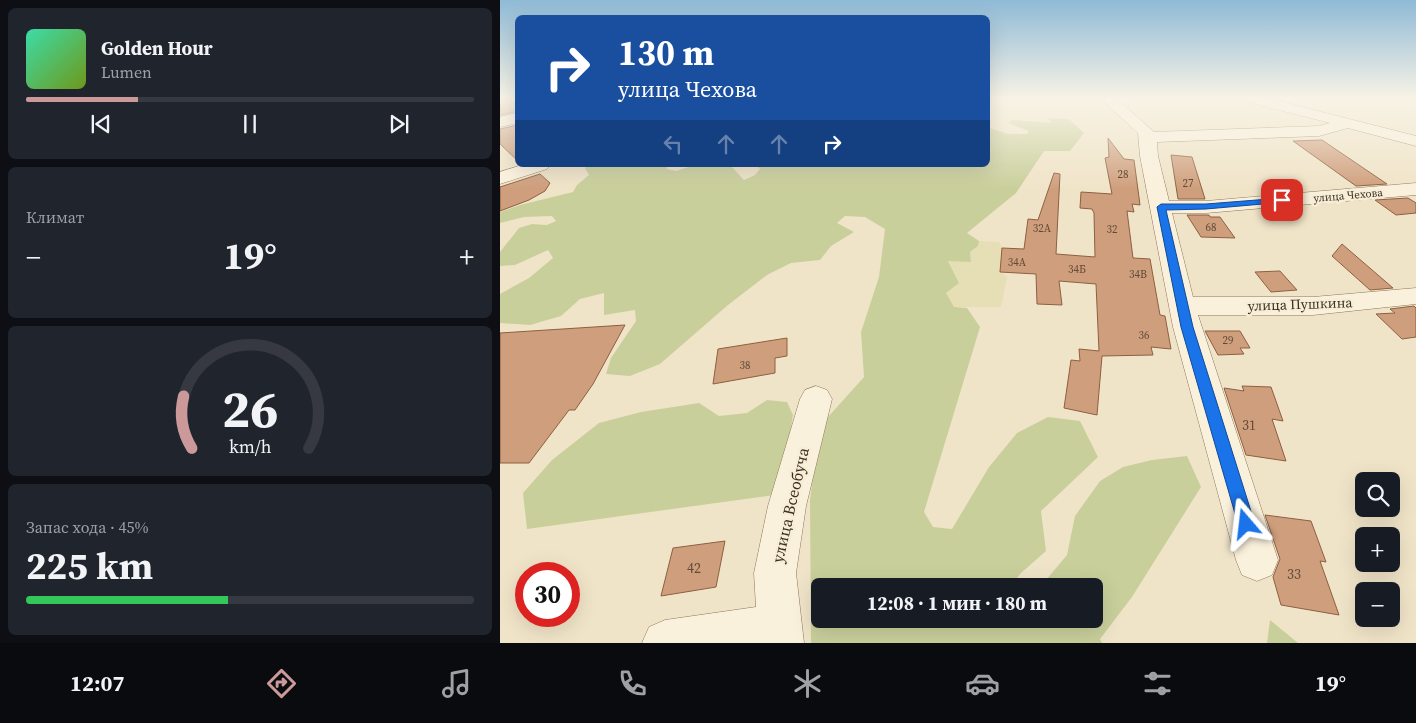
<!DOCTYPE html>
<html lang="ru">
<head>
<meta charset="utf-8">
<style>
	:root { --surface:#171b24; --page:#20242c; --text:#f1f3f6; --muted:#9ea1a6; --line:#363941; --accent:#cc999b }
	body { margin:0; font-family:"Source Serif 4",serif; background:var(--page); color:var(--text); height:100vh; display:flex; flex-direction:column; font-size:19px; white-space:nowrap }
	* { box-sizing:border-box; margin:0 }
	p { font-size:16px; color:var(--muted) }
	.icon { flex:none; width:28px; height:28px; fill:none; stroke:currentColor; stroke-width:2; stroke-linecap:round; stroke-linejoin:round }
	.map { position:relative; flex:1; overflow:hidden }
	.sheet { display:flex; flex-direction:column; gap:8px; padding:8px; background:#0d0f14; width:500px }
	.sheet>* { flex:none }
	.banner { position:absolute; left:15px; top:15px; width:475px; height:152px; border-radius:8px; box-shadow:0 5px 20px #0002; background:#1a4fa0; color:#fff; overflow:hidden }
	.buttons { position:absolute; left:855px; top:472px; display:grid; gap:10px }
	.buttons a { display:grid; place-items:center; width:45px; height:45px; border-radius:8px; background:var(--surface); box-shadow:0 5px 20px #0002; font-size:25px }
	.speed { position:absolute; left:15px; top:562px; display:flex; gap:10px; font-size:25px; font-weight:700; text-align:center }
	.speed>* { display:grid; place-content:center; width:65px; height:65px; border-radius:50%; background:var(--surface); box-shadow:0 5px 20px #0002; line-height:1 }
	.speed .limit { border:8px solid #d22; background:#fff; color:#111 }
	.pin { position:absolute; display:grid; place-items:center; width:42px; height:42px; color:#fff; margin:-21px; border-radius:10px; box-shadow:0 2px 8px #0006 }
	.me { position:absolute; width:55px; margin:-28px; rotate:343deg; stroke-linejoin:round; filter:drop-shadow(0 0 4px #0008) }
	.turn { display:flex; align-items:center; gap:18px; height:105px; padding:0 20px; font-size:22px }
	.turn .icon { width:65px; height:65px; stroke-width:2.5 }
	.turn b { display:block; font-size:35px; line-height:42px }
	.lanes { display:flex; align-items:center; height:48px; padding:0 20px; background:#0003; justify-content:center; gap:25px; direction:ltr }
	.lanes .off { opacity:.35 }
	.big { font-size:38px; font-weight:700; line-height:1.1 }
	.sheet .tile { flex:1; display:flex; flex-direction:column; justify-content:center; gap:8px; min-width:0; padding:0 18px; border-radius:8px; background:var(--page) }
	.sheet .dial { align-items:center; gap:0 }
	.dial svg { height:130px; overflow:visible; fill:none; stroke:var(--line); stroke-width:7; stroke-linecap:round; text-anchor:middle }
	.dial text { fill:var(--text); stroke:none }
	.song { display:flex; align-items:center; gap:15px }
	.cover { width:60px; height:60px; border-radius:8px; background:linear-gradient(135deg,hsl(160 70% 55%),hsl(80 70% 35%)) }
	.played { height:5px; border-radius:2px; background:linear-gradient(90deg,var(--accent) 25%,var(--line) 25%) }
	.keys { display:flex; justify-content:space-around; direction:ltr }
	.heat { display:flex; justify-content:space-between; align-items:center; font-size:28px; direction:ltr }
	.charge { height:8px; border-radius:4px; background:linear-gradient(90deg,#34c759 45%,var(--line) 0) }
	.trip { position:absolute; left:311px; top:578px; width:292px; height:50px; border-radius:8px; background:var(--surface); box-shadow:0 5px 20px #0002; font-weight:700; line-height:50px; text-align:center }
	.tabs { display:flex; height:80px; justify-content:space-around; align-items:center; background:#090b0e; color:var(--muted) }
	.tabs .icon { width:35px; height:35px }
	.tabs .active { color:var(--accent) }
	.tabs b { font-size:22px; color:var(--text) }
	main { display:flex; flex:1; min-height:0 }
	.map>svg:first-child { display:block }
	.farmland { fill:#e6deb5 }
	.green { fill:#c9cf9b }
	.building { fill:#cf9f7d; stroke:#8d5f41 }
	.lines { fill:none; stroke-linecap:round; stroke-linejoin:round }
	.minor-casing { stroke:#8d765c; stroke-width:1 }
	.minor { fill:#faf1dc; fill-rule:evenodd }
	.route { fill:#1a73e8; stroke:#114b97 }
	.labels { text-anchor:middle; stroke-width:5; stroke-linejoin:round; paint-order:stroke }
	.number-label { font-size:11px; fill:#624a37 }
	.far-street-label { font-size:11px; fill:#3d2e20; stroke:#f7eed8 }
	.street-label { font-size:14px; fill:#3d2e20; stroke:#f7eed8 }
	.near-number-label { font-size:14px; fill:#624a37 }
	.near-street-label { font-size:16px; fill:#3d2e20; stroke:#f7eed8 }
</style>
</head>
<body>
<main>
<section class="sheet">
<div class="tile">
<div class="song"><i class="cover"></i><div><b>Golden Hour</b><p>Lumen</p></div></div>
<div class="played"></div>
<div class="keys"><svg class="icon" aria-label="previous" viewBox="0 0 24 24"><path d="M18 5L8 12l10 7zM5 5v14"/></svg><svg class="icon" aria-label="pause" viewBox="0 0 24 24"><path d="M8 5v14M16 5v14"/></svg><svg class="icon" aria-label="next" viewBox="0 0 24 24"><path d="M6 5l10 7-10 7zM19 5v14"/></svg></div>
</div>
<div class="tile"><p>Климат</p>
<div class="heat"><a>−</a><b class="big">19°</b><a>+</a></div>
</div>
<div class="tile dial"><svg viewBox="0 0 100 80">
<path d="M14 69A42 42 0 1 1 86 69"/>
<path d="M14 69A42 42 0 0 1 9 37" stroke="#cc999b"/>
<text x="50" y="56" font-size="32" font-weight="700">26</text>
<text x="50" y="72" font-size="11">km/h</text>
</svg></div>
<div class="tile"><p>Запас хода · 45%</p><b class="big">225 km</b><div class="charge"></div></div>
</section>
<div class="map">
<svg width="916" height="643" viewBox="0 0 916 643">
	<rect width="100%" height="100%" fill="#f0e4c8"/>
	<path class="farmland" d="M479,241l20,1 3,6 -2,24 7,5 -6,30h-47l-8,-14 13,-10 -11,-23 23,2 -1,-10 8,-6z"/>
	<g class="green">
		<path d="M548,118l21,1 15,14 -14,18h-26l-28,42 -49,40 12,8 -1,5 -8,6 1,10 -23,-1 11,22 -13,10 8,14 13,1 13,19 -56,185 9,15 19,2 37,-62 28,-34 31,-16 32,4 18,36 -57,54 5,40 -25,22 -11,13h-190v33h178l3,9 15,-3 4,-6h75v-33h-54l26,-31 8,-39 25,-35 23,-14 29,-7 35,-4 14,31 -69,110 -32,42 2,4h-291l-1,-143 9,-73 45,-50 -3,-45 18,-55 6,-48 -20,-12 -20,-1 -8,7 17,9 -23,14 -11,14 -29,3 -24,12 -39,30 -68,59 -30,12 -24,-2 5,-16 25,-37 -1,-11 -31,5v-22l-24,6 -19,17 -31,9 -30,-2v-29l29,-16 24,-20 -5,-8 -33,15 -15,1v-14l19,-24 13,-4 15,1 9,-4 -4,-5 -28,1 -24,6v-11l20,-7 53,-13 4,-7 12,-10 -4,-7 2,-3h79l1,4 9,2 19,-6h35l14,15 11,-5 5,-6 -4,-4h232v-38l20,7h19l2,-3 -21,-8 4,-3 39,3z"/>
		<path d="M267,400l20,2 6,13 -8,51 -11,29 -247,34 -4,-36 29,-33 47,-37 42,-11 58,-9 20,13 28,-3z"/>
		<path d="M770,620l28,23h-31z"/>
	</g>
	<g class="building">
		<path d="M0,99h10l8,7v5l-18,4z"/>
		<path d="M18,125v36l-18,-17v-15z"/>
		<path d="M608,138l16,21 10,1 6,45 -8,-1 2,8 -7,-1 6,47 17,1 10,56 5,1 6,33 -20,-2 2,8 -51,1 -5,59 -33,-7 7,-48 9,1 -1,-12 20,2 -3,-67 -37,-3 3,24 -25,-1 -1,-30 -36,-2 2,-24 22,1 4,-30 10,1 16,-47 6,1 -4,80 39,3 -1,-44 -2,-4 -12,-1 1,-16 31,2 -7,-36 4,-1z"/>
		<path d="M822,140l65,44 -31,2 -63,-45z"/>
		<path d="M671,155l21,2 13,42h-27z"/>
		<path d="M40,174l10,9 -5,8 -16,9 -29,11v-24z"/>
		<path d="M908,198l8,5v10l-20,2 -21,-15z"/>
		<path d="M687,215h22l1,2h10l15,21 -34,-1z"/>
		<path d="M842,244l51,44 -23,2 -38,-34z"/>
		<path d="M780,271l17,19 -26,2 -16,-20z"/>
		<path d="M914,306l2,2v29l-14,2 -26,-25 19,-1 -5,-4z"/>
		<path d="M125,325l-32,59 -18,26h-6l-40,53h-29v-130z"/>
		<path d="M705,331h35l10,17h-10l4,6 -26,1z"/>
		<path d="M287,338v18l-12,2v15l-62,11 5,-35z"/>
		<path d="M742,386l29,1 12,34 -11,-2 14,42 -40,-6 -22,-67 20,3z"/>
		<path d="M765,515l46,6 15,41 -6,-1 19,54 -58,-10 -8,-28 7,-18z"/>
		<path d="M225,541l-9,46 -55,9 12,-48z"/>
	</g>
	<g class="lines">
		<g class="minor-casing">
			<g id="minor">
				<path d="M601,99h16l37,33 165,-6 11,-3 -82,-21 -2,-3h24l146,37v10l-68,-18 -29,8 -162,6 1,14 11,45h37l210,-18v12l-210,18h-34l21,84h120l103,-9v16l-103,11h-115l80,245 -6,15 -15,6 -15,-6 -6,-15 -63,-233 -33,-171 -2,-23z"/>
				<path d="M18,113v10l-18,4v-10z"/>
				<path d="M22,165h28l-3,4 -47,15v-12z"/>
				<path d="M316,386l11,4 5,9 -26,107 -10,67 8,70h-162l7,-16 16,-7 91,-13 -2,-34 14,-67 32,-107 5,-9z"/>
			</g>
		</g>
		<use href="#minor" class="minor"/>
	</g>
	<linearGradient id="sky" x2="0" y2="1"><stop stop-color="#8fbad6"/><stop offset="0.52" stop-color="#f8f3e6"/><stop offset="1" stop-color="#f8f3e6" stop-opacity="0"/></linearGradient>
	<rect width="916" height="189" fill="url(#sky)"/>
	<path class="route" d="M782,198l4,2 -1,2 -79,7 -40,1 27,117 62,197 -3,6 -6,2 -5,-2 -3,-6 -57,-197 -24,-120 4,-3h45z"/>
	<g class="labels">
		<g class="number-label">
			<text x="623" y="178">28</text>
			<text x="688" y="187">27</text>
			<text x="711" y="231">68</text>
			<text x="542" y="232">32А</text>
			<text x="612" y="233">32</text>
			<text x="517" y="266">34А</text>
			<text x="577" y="273">34Б</text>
			<text x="638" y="278">34В</text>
			<text x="644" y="339">36</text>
			<text x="728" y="344">29</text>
			<text x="245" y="369">38</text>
		</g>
		<g class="far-street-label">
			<text transform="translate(848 195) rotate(-5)" y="4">улица Чехова</text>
		</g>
		<g class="street-label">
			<text transform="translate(800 304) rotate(-2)" y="5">улица Пушкина</text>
		</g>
		<g class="near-number-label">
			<text x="749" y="430">31</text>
			<text x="194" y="573">42</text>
			<text x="794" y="579">33</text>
		</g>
		<g class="near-street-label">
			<text transform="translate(290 505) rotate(-77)" y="6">улица Всеобуча</text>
		</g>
	</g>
</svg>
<div class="buttons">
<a><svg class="icon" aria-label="search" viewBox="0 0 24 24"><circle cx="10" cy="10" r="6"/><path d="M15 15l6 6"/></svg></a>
<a>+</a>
<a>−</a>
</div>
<div class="speed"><div class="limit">30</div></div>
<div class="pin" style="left:782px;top:200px;background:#d93025"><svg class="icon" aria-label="arrive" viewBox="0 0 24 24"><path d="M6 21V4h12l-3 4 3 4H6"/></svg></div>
<svg class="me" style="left:746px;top:524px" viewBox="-20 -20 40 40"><path d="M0-17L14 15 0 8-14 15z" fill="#1a73e8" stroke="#fff" stroke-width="4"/></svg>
<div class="trip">12:08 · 1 мин · 180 m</div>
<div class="banner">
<div class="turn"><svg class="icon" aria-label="right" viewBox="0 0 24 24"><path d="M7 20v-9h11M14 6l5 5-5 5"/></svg><div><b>130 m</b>улица Чехова</div></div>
<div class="lanes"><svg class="icon off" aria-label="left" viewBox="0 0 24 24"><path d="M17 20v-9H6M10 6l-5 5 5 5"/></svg><svg class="icon off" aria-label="ahead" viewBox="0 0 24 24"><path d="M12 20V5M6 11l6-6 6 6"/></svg><svg class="icon off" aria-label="ahead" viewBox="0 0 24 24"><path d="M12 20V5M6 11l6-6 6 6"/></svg><svg class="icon" aria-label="right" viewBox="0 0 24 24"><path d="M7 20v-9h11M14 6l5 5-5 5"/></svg></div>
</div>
</div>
</main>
<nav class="tabs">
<b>12:07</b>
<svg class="icon active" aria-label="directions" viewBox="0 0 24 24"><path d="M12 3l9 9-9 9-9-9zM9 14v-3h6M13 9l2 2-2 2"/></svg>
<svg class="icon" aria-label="music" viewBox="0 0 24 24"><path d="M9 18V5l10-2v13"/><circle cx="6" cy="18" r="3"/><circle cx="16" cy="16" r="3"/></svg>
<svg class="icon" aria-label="phone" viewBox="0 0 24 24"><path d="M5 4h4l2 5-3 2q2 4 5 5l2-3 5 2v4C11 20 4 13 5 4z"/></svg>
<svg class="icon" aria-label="climate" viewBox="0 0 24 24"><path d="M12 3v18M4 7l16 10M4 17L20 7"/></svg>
<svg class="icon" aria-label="car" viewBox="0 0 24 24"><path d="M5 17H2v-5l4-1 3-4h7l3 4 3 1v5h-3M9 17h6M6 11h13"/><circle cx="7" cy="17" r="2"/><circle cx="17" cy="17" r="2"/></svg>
<svg class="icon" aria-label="filters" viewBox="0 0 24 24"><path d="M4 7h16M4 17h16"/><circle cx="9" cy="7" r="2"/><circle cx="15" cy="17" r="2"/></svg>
<b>19°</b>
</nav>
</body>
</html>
